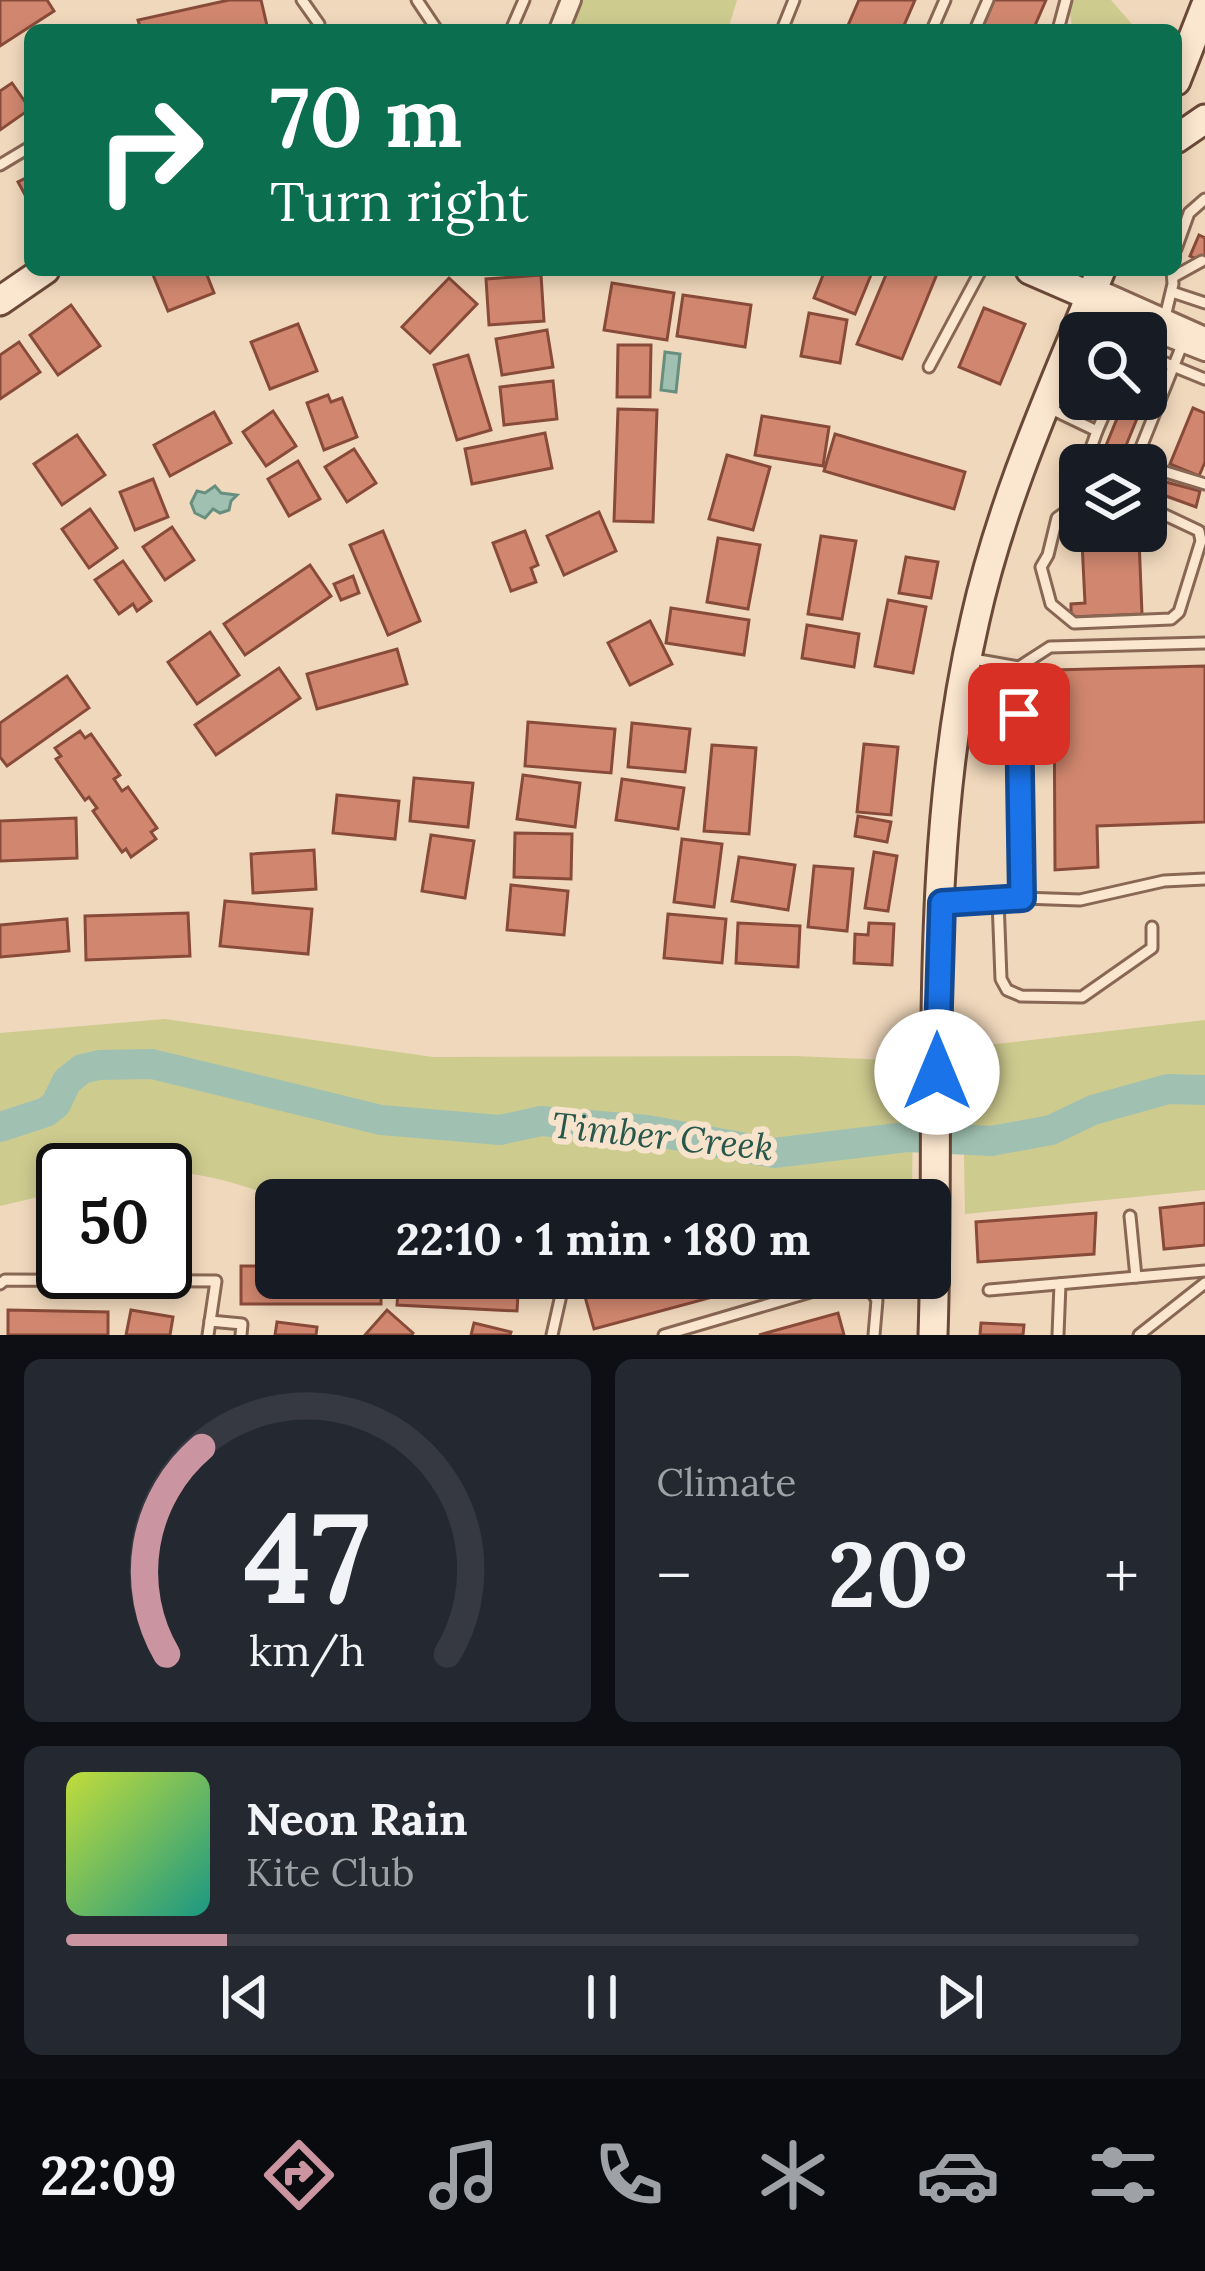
<!DOCTYPE html>
<html lang="en">
<head>
<meta charset="utf-8">
<style>
	:root { --surface:#171b24; --page:#242831; --text:#f1f3f6; --muted:#9ea1a6; --line:#363941; --accent:#ca94a0 }
	body { margin:0; font-family:Lora,serif; background:var(--page); color:var(--text); height:100vh; display:flex; flex-direction:column; font-size:45px; white-space:nowrap }
	* { box-sizing:border-box; margin:0 }
	p { font-size:39px; color:var(--muted) }
	.icon { flex:none; width:66px; height:66px; fill:none; stroke:currentColor; stroke-width:2; stroke-linecap:round; stroke-linejoin:round }
	.map { position:relative; height:1335px; overflow:hidden }
	.drawer { display:flex; flex-direction:column; gap:24px; padding:24px; background:#0d0f14; flex:1 }
	.drawer>* { flex:none }
	.banner { position:absolute; left:24px; top:24px; width:1158px; height:252px; border-radius:18px; box-shadow:0 6px 18px #0003; background:#0b6e4f; color:#fff; overflow:hidden }
	.fabs { position:absolute; left:1059px; top:312px; display:grid; gap:24px }
	.fabs a { display:grid; place-items:center; width:108px; height:108px; border-radius:18px; background:var(--surface); box-shadow:0 6px 18px #0003; font-size:60px }
	.speed { position:absolute; left:36px; top:1143px; display:flex; gap:24px; font-size:60px; font-weight:700; text-align:center }
	.speed>* { display:grid; place-content:center; width:156px; height:156px; border-radius:50%; background:var(--surface); box-shadow:0 6px 18px #0003; line-height:1 }
	.speed .limit { border:6px solid #111; border-radius:18px; background:#fff; color:#111 }
	.pin { position:absolute; display:grid; place-items:center; width:102px; height:102px; color:#fff; margin:-51px; border-radius:24px; box-shadow:0 6px 18px #0006 }
	.me { position:absolute; width:132px; margin:-66px; rotate:0deg; stroke-linejoin:round; filter:drop-shadow(0 0 9px #0008) }
	.turn { display:flex; align-items:center; gap:42px; height:252px; padding:0 48px; font-size:54px }
	.turn .icon { width:156px; height:156px; stroke-width:2.5 }
	.turn b { display:block; font-size:84px; line-height:102px }
	.big { font-size:90px; font-weight:800; line-height:1.1 }
	.drawer .tile { flex:1; display:flex; flex-direction:column; justify-content:center; gap:18px; min-width:0; padding:0 42px; border-radius:18px; background:var(--page) }
	.drawer .dial { align-items:center; gap:0 }
	.dial svg { height:312px; overflow:visible; fill:none; stroke:var(--line); stroke-width:7; stroke-linecap:round; text-anchor:middle }
	.dial text { fill:var(--text); stroke:none }
	.song { display:flex; align-items:center; gap:36px }
	.cover { width:144px; height:144px; border-radius:18px; background:linear-gradient(135deg,hsl(70 70% 55%),hsl(170 70% 35%)) }
	.played { height:12px; border-radius:6px; background:linear-gradient(90deg,var(--accent) 15%,var(--line) 15%) }
	.keys { display:flex; justify-content:space-around; direction:ltr }
	.heat { display:flex; justify-content:space-between; align-items:center; font-size:66px; direction:ltr }
	.drawer .tiles { flex:1; display:grid; gap:24px; grid-template-columns:1fr 1fr }
	.tile:last-child { grid-column:span 2 }
	.trip { position:absolute; left:255px; top:1179px; width:696px; height:120px; border-radius:18px; background:var(--surface); box-shadow:0 6px 18px #0003; font-weight:800; line-height:120px; text-align:center }
	.tabs { display:flex; height:192px; justify-content:space-around; align-items:center; background:#090b0e; color:var(--muted) }
	.tabs .icon { width:84px; height:84px }
	.tabs .on { color:var(--accent) }
	.tabs b { font-size:54px; color:var(--text) }
	.map>svg:first-child { display:block }
	.green { fill:#cecb8f }
	.water { fill:#a0c1b2; stroke:#678e7e; stroke-width:3 }
	.lines { fill:none; stroke-linecap:round; stroke-linejoin:round }
	.river { stroke:#a0c1b2; stroke-width:30 }
	.building { fill:#d1876f; stroke:#894b39; stroke-width:3 }
	.lane-casing { stroke:#886754; stroke-width:15 }
	.street-casing { stroke:#886754; stroke-width:24 }
	.secondary-casing { stroke:#6a4938; stroke-width:33 }
	.lane { stroke:#fbe6cf; stroke-width:9 }
	.street { stroke:#fbe6cf; stroke-width:18 }
	.secondary { stroke:#fbe6cf; stroke-width:27 }
	.route-casing { stroke:#114b97; stroke-width:30 }
	.route { stroke:#1a73e8; stroke-width:21 }
	.labels { text-anchor:middle; stroke-width:12; stroke-linejoin:round; paint-order:stroke }
	.water-label { font-size:36px; font-style:italic; fill:#28574c; stroke:#f7e3cb }
</style>
</head>
<body>
<div class="map">
<svg width="1205" height="1335" viewBox="0 0 1205 1335">
	<rect width="100%" height="100%" fill="#f0d8bc"/>
	<g class="green">
		<path d="M581,0h156l-9,30h-161z"/>
		<path d="M1067,0h44l26,30h-64z"/>
		<path d="M165,1019l268,38 361,-1 120,5 -2,130 -37,9h-594c-83,-35 -131,-30 -218,-30v21l-63,15v-173z"/>
		<path d="M1205,1020v170l-240,24 -3,-166z"/>
	</g>
	<g class="water">
		<path d="M665,352l15,2 -4,38 -15,-2z"/>
		<path d="M215,486l6,7 16,2 -6,6 -2,9 -9,3 -7,-4 -8,9 -10,-5 -4,-10 6,-12 8,2z"/>
	</g>
	<g class="lines">
		<path class="river" d="M0,1127l46,-15 10,-8 11,-23 15,-12 17,-4 53,-1 229,56 119,10 41,-9 106,9 127,23 133,-16 84,4 60,-11 42,-20 75,-21 37,1"/>
	</g>
	<g class="building">
		<path d="M0,0h47l7,11 -54,35z"/>
		<path d="M229,0h32l7,30h-127l-3,-10z"/>
		<path d="M859,0h56l-13,30h-56z"/>
		<path d="M993,0h53l-13,30h-53z"/>
		<path d="M12,83l18,26 -30,21v-39z"/>
		<path d="M30,176v28l-12,-22z"/>
		<path d="M1199,235l6,3v25l-15,-7z"/>
		<path d="M151,270h54l9,23 -46,18z"/>
		<path d="M825,270h48l-18,44 -41,-16z"/>
		<path d="M888,270h39l10,4 -35,85 -45,-15z"/>
		<path d="M541,275l3,46 -55,4 -3,-46z"/>
		<path d="M449,278l28,26 -47,49 -28,-26z"/>
		<path d="M612,283l62,10 -7,47 -63,-10z"/>
		<path d="M683,295l68,10 -6,42 -68,-11z"/>
		<path d="M71,305l29,41 -42,29 -28,-40z"/>
		<path d="M984,308l41,16 -25,60 -41,-17z"/>
		<path d="M809,313l38,7 -7,43 -39,-7z"/>
		<path d="M298,324l19,47 -47,18 -19,-47z"/>
		<path d="M547,330l6,37 -51,8 -6,-36z"/>
		<path d="M19,342l21,30 -40,27v-44z"/>
		<path d="M618,345h33l-1,52h-33z"/>
		<path d="M468,355l23,75 -34,10 -23,-75z"/>
		<path d="M1146,362l13,5 -13,31z"/>
		<path d="M553,381l4,38 -53,6 -4,-38z"/>
		<path d="M328,395l3,7 11,-4 15,39 -33,13 -17,-47z"/>
		<path d="M1125,399h20l-27,66h-20z"/>
		<path d="M1193,408l12,5v49l-6,14 -29,-12z"/>
		<path d="M618,409l39,1 -4,112 -39,-1z"/>
		<path d="M273,411l23,35 -30,20 -23,-34z"/>
		<path d="M214,412l17,31 -61,33 -16,-31z"/>
		<path d="M762,416l67,11 -6,39 -68,-11z"/>
		<path d="M545,433l7,35 -80,16 -7,-35z"/>
		<path d="M835,434l130,38 -11,37 -130,-38z"/>
		<path d="M77,435l28,40 -43,30 -28,-41z"/>
		<path d="M354,449l22,34 -29,19 -22,-35z"/>
		<path d="M727,455l43,12 -17,63 -44,-11z"/>
		<path d="M298,461l22,38 -31,17 -21,-37z"/>
		<path d="M153,479l15,38 -33,13 -15,-38z"/>
		<path d="M1166,482l34,9 -4,16 -33,-12z"/>
		<path d="M90,509l27,39 -28,20 -27,-39z"/>
		<path d="M599,512l17,39 -52,24 -17,-39z"/>
		<path d="M172,527l22,33 -29,20 -22,-33z"/>
		<path d="M383,531l37,90 -32,14 -38,-90z"/>
		<path d="M525,531l13,34 -7,3 5,14 -25,9 -18,-48z"/>
		<path d="M1082,531h57v8l-57,3z"/>
		<path d="M821,536l35,5 -14,78 -34,-5z"/>
		<path d="M718,538l42,7 -12,64 -41,-7z"/>
		<path d="M1139,539l3,75 -71,3v-13l14,-1 -3,-61z"/>
		<path d="M906,557l32,5 -7,36 -32,-5z"/>
		<path d="M123,561l28,40 -14,10 -4,-7 -14,10 -24,-34z"/>
		<path d="M310,565l21,31 -86,59 -21,-31z"/>
		<path d="M353,576l6,17 -18,7 -7,-16z"/>
		<path d="M888,600l38,7 -13,66 -38,-7z"/>
		<path d="M671,608l78,12 -5,35 -78,-12z"/>
		<path d="M650,621l22,43 -42,21 -22,-42z"/>
		<path d="M807,625l52,9 -5,33 -52,-9z"/>
		<path d="M210,632l29,43 -42,29 -29,-42z"/>
		<path d="M397,649l10,35 -90,25 -10,-35z"/>
		<path d="M1205,666v156l-108,4 1,41 -43,3 -1,-200z"/>
		<path d="M279,668l21,30 -84,57 -21,-30z"/>
		<path d="M67,676l22,32 -82,58 -7,-9v-34z"/>
		<path d="M528,722l87,7 -4,44 -86,-7z"/>
		<path d="M632,723l58,6 -5,43 -57,-5z"/>
		<path d="M80,731l5,7 6,-4 29,41 -6,4 8,12 6,-4 29,41 -6,4 5,7 -25,18 -5,-8 -4,3 -29,-41 4,-3 -8,-11 -4,3 -29,-41 5,-3 -6,-8z"/>
		<path d="M864,744l34,3 -7,68 -34,-3z"/>
		<path d="M712,745l44,3 -7,86 -45,-3z"/>
		<path d="M523,775l57,8 -5,44 -58,-8z"/>
		<path d="M414,778l59,5 -5,44 -58,-6z"/>
		<path d="M622,779l62,9 -6,41 -62,-9z"/>
		<path d="M337,795l62,6 -4,38 -62,-6z"/>
		<path d="M858,816l33,6 -4,20 -32,-6z"/>
		<path d="M76,818l1,40 -77,3v-40z"/>
		<path d="M515,833l57,1 -1,45 -57,-2z"/>
		<path d="M431,835l43,6 -9,57 -43,-7z"/>
		<path d="M682,839l40,5 -8,63 -40,-5z"/>
		<path d="M314,850l2,39 -63,4 -2,-39z"/>
		<path d="M874,852l23,4 -9,55 -23,-3z"/>
		<path d="M739,857l56,8 -7,45 -56,-9z"/>
		<path d="M814,866l39,3 -6,62 -39,-4z"/>
		<path d="M511,885l57,6 -4,44 -57,-5z"/>
		<path d="M225,901l87,8 -4,45 -88,-8z"/>
		<path d="M188,913l2,43 -104,4 -1,-44z"/>
		<path d="M668,914l58,5 -4,44 -58,-5z"/>
		<path d="M67,919l2,32 -69,6v-32z"/>
		<path d="M738,923l62,3 -2,41 -62,-4z"/>
		<path d="M869,923l25,1 -2,41 -38,-2 1,-29 13,1z"/>
		<path d="M1205,1203v42l-41,4 -4,-41z"/>
		<path d="M1096,1213l-2,41 -116,8 -2,-40z"/>
		<path d="M241,1266h35v12h105v26h-140z"/>
		<path d="M399,1278h120l-2,33 -120,-6z"/>
		<path d="M611,1278h120l4,13 -141,38 -12,-43z"/>
		<path d="M8,1310l100,2v23h-100z"/>
		<path d="M131,1310l42,7 -3,18h-44z"/>
		<path d="M387,1310l26,23 -1,2h-47z"/>
		<path d="M838,1313l6,22h-85z"/>
		<path d="M277,1322l40,5 -1,8h-41z"/>
		<path d="M474,1323l37,9 -1,3h-39z"/>
		<path d="M981,1323l43,2 -1,10h-43z"/>
	</g>
	<g class="lines">
		<g class="lane-casing">
			<g id="lane">
				<path d="M302,0l17,24 -1,6"/>
				<path d="M417,0l20,30"/>
				<path d="M511,30l13,-30"/>
				<path d="M782,30l12,-30"/>
				<path d="M932,30l13,-30"/>
				<path d="M975,30l13,-30"/>
				<path d="M1058,30l8,-30"/>
				<path d="M0,165l30,-18"/>
				<path d="M1176,249l13,-36 16,-14"/>
				<path d="M1173,277l29,-16"/>
				<path d="M1172,292l33,11"/>
				<path d="M1165,317l8,-33 -1,-14"/>
				<path d="M1146,355l59,24"/>
				<path d="M929,367l52,-97"/>
				<path d="M1049,408l48,23 -12,34"/>
				<path d="M1097,431l14,-32"/>
				<path d="M1134,465l48,-120"/>
				<path d="M1146,466l59,18"/>
				<path d="M1080,508l-12,2 -11,8 -9,37 -7,12 10,37 23,19 97,-4 8,-7 22,-71 -2,-10 -53,-25"/>
				<path d="M973,659l46,8 3,231"/>
				<path d="M1019,667l31,-20 155,-4"/>
				<path d="M998,900l3,79 6,11 14,6 61,1 70,-49v-21"/>
				<path d="M943,903l79,-5 58,2 84,-19 41,-2"/>
				<path d="M1130,1216l6,61"/>
				<path d="M0,1284l5,-4 211,1 -8,54"/>
				<path d="M989,1290l216,-19"/>
				<path d="M210,1321l32,3 -1,11"/>
				<path d="M552,1335l9,-40"/>
				<path d="M664,1335l177,-52 30,8 6,9 -3,35"/>
				<path d="M1058,1335l2,-51"/>
				<path d="M1139,1335l66,-52"/>
			</g>
		</g>
		<g class="street-casing">
			<g id="street">
				<path d="M559,30l12,-30"/>
				<path d="M1205,337l-101,-45 -14,4 5,12 110,43"/>
			</g>
		</g>
		<g class="secondary-casing">
			<g id="secondary">
				<path d="M1176,81l29,-74"/>
				<path d="M1176,139l29,-20"/>
				<path d="M1030,270l60,26"/>
				<path d="M0,301l45,-31"/>
				<path d="M933,1335c8,-237 -12,-482 42,-715 27,-122 79,-235 126,-350"/>
			</g>
		</g>
		<use href="#lane" class="lane"/>
		<use href="#street" class="street"/>
		<use href="#secondary" class="secondary"/>
	</g>
	<g class="lines">
		<g class="route-casing">
			<path id="route" d="M937,1072l5,-169 80,-5 -3,-184"/>
		</g>
		<use href="#route" class="route"/>
	</g>
	<g class="labels">
		<g class="water-label">
			<text transform="translate(663 1136) rotate(6)" y="13">Timber Creek</text>
		</g>
	</g>
</svg>
<div class="fabs">
<a><svg class="icon" aria-label="search" viewBox="0 0 24 24"><circle cx="10" cy="10" r="6"/><path d="M15 15l6 6"/></svg></a>
<a><svg class="icon" aria-label="layers" viewBox="0 0 24 24"><path d="M12 4l9 5-9 5-9-5zM3 14l9 5 9-5"/></svg></a>
</div>
<div class="speed"><div class="limit">50</div></div>
<div class="pin" style="left:1019px;top:714px;background:#d93025"><svg class="icon" aria-label="arrive" viewBox="0 0 24 24"><path d="M6 21V4h12l-3 4 3 4H6"/></svg></div>
<svg class="me" style="left:937px;top:1072px" viewBox="-20 -20 40 40"><circle r="19" fill="#fff"/><path d="M0-13L10 11 0 6-10 11z" fill="#1a73e8"/></svg>
<div class="trip">22:10 · 1 min · 180 m</div>
<div class="banner">
<div class="turn"><svg class="icon" aria-label="right" viewBox="0 0 24 24"><path d="M7 20v-9h11M14 6l5 5-5 5"/></svg><div><b>70 m</b>Turn right</div></div>
</div>
</div>
<section class="drawer">
<div class="tiles">
<div class="tile dial"><svg viewBox="0 0 100 80">
<path d="M14 69A42 42 0 1 1 86 69"/>
<path d="M14 69A42 42 0 0 1 23 16" stroke="#ca94a0"/>
<text x="50" y="56" font-size="32" font-weight="700">47</text>
<text x="50" y="72" font-size="11">km/h</text>
</svg></div>
<div class="tile"><p>Climate</p>
<div class="heat"><a>−</a><b class="big">20°</b><a>+</a></div>
</div>
<div class="tile">
<div class="song"><i class="cover"></i><div><b>Neon Rain</b><p>Kite Club</p></div></div>
<div class="played"></div>
<div class="keys"><svg class="icon" aria-label="previous" viewBox="0 0 24 24"><path d="M18 5L8 12l10 7zM5 5v14"/></svg><svg class="icon" aria-label="pause" viewBox="0 0 24 24"><path d="M8 5v14M16 5v14"/></svg><svg class="icon" aria-label="next" viewBox="0 0 24 24"><path d="M6 5l10 7-10 7zM19 5v14"/></svg></div>
</div>
</div>
</section>
<nav class="tabs">
<b>22:09</b>
<svg class="icon on" aria-label="directions" viewBox="0 0 24 24"><path d="M12 3l9 9-9 9-9-9zM9 14v-3h6M13 9l2 2-2 2"/></svg>
<svg class="icon" aria-label="music" viewBox="0 0 24 24"><path d="M9 18V5l10-2v13"/><circle cx="6" cy="18" r="3"/><circle cx="16" cy="16" r="3"/></svg>
<svg class="icon" aria-label="phone" viewBox="0 0 24 24"><path d="M5 4h4l2 5-3 2q2 4 5 5l2-3 5 2v4C11 20 4 13 5 4z"/></svg>
<svg class="icon" aria-label="climate" viewBox="0 0 24 24"><path d="M12 3v18M4 7l16 10M4 17L20 7"/></svg>
<svg class="icon" aria-label="car" viewBox="0 0 24 24"><path d="M5 17H2v-5l4-1 3-4h7l3 4 3 1v5h-3M9 17h6M6 11h13"/><circle cx="7" cy="17" r="2"/><circle cx="17" cy="17" r="2"/></svg>
<svg class="icon" aria-label="filters" viewBox="0 0 24 24"><path d="M4 7h16M4 17h16"/><circle cx="9" cy="7" r="2"/><circle cx="15" cy="17" r="2"/></svg>
</nav>
</body>
</html>
